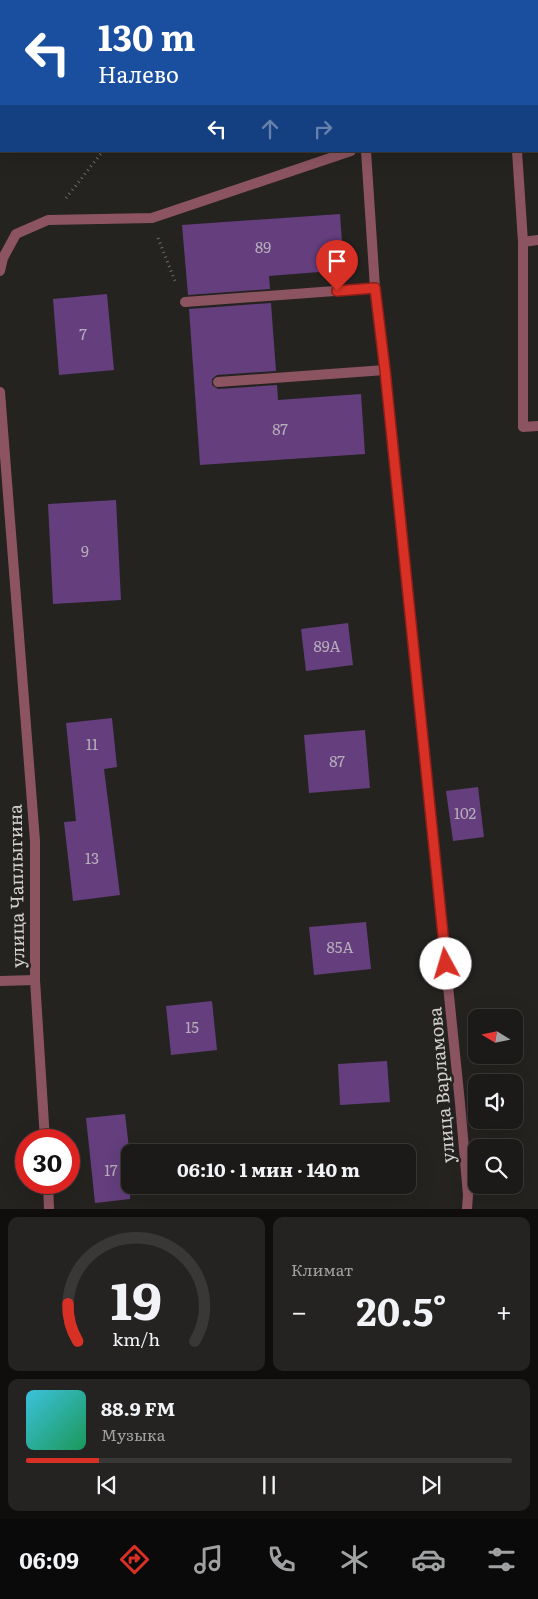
<!DOCTYPE html>
<html lang="ru">
<head>
<meta charset="utf-8">
<style>
	:root { --surface:#1c1a18; --page:#252321; --text:#f1f3f6; --muted:#a0a1a2; --line:#3a3837; --accent:#d93025 }
	body { margin:0; font-family:Literata,serif; background:var(--page); color:var(--text); height:100vh; display:flex; flex-direction:column; font-size:19px; white-space:nowrap }
	* { box-sizing:border-box; margin:0 }
	p { font-size:16px; color:var(--muted) }
	.icon { flex:none; width:28px; height:28px; fill:none; stroke:currentColor; stroke-width:2; stroke-linecap:round; stroke-linejoin:round }
	.map { position:relative; height:1209px; overflow:hidden }
	.side { display:flex; flex-direction:column; gap:8px; padding:8px; background:#0f0e0d; flex:1 }
	.side>* { flex:none }
	.top-card { position:absolute; left:0px; top:0px; width:539px; height:152px; box-shadow:0 5px 20px #0002,0 0 0 1px var(--line); background:#1a4fa0; color:#fff; overflow:hidden }
	.needle { width:32px; rotate:280deg }
	.fabs { position:absolute; left:468px; top:1009px; display:grid; gap:10px }
	.fabs a { display:grid; place-items:center; width:55px; height:55px; border-radius:10px; background:var(--surface); box-shadow:0 5px 20px #0002,0 0 0 1px var(--line); font-size:25px }
	.speed { position:absolute; left:15px; top:1129px; display:flex; gap:10px; font-size:25px; font-weight:700; text-align:center }
	.speed>* { display:grid; place-content:center; width:65px; height:65px; border-radius:50%; background:var(--surface); box-shadow:0 5px 20px #0002,0 0 0 1px var(--line); line-height:1 }
	.speed .limit { border:8px solid #d22; background:#fff; color:#111 }
	.pin { position:absolute; display:grid; place-items:center; width:42px; height:42px; color:#fff; margin:-51px -21px; border-radius:50% 50% 50% 0; rotate:-45deg; box-shadow:0 0 5px #0007 }
	.pin .icon { rotate:45deg }
	.me { position:absolute; width:55px; margin:-28px; rotate:354deg; stroke-linejoin:round; filter:drop-shadow(0 0 4px #0008) }
	.turn { display:flex; align-items:center; gap:18px; height:105px; padding:0 15px; font-size:22px }
	.turn .icon { width:65px; height:65px; stroke-width:2.5 }
	.turn b { display:block; font-size:35px; line-height:42px }
	.lanes { display:flex; align-items:center; height:48px; padding:0 15px; background:#0003; justify-content:center; gap:25px; direction:ltr }
	.lanes .off { opacity:.35 }
	.big { font-size:38px; font-weight:700; line-height:1.1 }
	.side .card { flex:1; display:flex; flex-direction:column; justify-content:center; gap:8px; min-width:0; padding:0 18px; border-radius:10px; background:var(--page) }
	.side .dial { align-items:center; gap:0 }
	.dial svg { height:130px; overflow:visible; fill:none; stroke:var(--line); stroke-width:7; stroke-linecap:round; text-anchor:middle }
	.dial text { fill:var(--text); stroke:none }
	.song { display:flex; align-items:center; gap:15px }
	.cover { width:60px; height:60px; border-radius:8px; background:linear-gradient(135deg,hsl(190 70% 55%),hsl(150 70% 35%)) }
	.played { height:5px; border-radius:2px; background:linear-gradient(90deg,var(--accent) 15%,var(--line) 15%) }
	.keys { display:flex; justify-content:space-around; direction:ltr }
	.heat { display:flex; justify-content:space-between; align-items:center; font-size:28px; direction:ltr }
	.side .tiles { flex:1; display:grid; gap:8px; grid-template-columns:1fr 1fr }
	.card:last-child { grid-column:span 2 }
	.trip { position:absolute; left:121px; top:1144px; width:295px; height:50px; border-radius:10px; background:var(--surface); box-shadow:0 5px 20px #0002,0 0 0 1px var(--line); font-weight:700; line-height:50px; text-align:center }
	.dock { display:flex; height:80px; justify-content:space-around; align-items:center; background:#0b0a0a; color:var(--muted) }
	.dock .icon { width:35px; height:35px }
	.dock .current { color:var(--accent) }
	.dock b { font-size:22px; color:var(--text) }
	.map>svg:first-child { display:block }
	.building { fill:#643e7d }
	.lines { fill:none; stroke-linecap:round; stroke-linejoin:round }
	.path { stroke:#6e6d6a; stroke-width:3; stroke-dasharray:1 4; stroke-linecap:butt }
	.service { stroke:#8c5461; stroke-width:10 }
	.minor { stroke:#8c5461; stroke-width:10 }
	.route-casing { stroke:#8d1f18; stroke-width:12 }
	.route { stroke:#d93025; stroke-width:9 }
	.labels { text-anchor:middle; stroke-width:5; stroke-linejoin:round; paint-order:stroke }
	.number-label { font-size:15px; fill:#b6acba }
	.street-label { font-size:18px; fill:#d2d1cf; stroke:#252320 }
</style>
</head>
<body>
<div class="map">
<svg width="538" height="1209" viewBox="0 0 538 1209">
	<rect width="100%" height="100%" fill="#252320"/>
	<g class="building">
		<path d="M340,214l4,56 -75,6 1,13 -82,6 -6,-70z"/>
		<path d="M107,294l7,76 -55,5 -6,-76z"/>
		<path d="M271,303l5,68 -59,4 -5,4v6l6,4 59,-4 1,15 83,-6 4,60 -165,11 -11,-156z"/>
		<path d="M116,500l5,100 -68,4 -5,-100z"/>
		<path d="M348,623l5,42 -47,6 -5,-42z"/>
		<path d="M112,718l5,49 -13,2 16,126 -47,6 -9,-79 12,-1 -10,-98z"/>
		<path d="M365,730l5,58 -61,5 -5,-58z"/>
		<path d="M478,787l6,50 -31,4 -7,-50z"/>
		<path d="M366,922l5,47 -57,6 -5,-48z"/>
		<path d="M212,1001l5,49 -46,5 -5,-49z"/>
		<path d="M387,1061l3,41 -50,3 -2,-41z"/>
		<path d="M125,1114l5,43v42l-35,4 -9,-85z"/>
	</g>
	<g class="lines">
		<g class="path">
			<path d="M0,133h1"/>
			<path d="M66,198l37,-47"/>
			<path d="M158,238l17,43"/>
		</g>
		<g class="service">
			<path d="M314,1l1,-1"/>
			<path d="M517,151l6,91"/>
			<path d="M538,240l-15,2v185l15,-1"/>
			<path d="M0,271l3,-13 13,-24 32,-14 104,-2 199,-67"/>
			<path d="M185,302l190,-14"/>
			<path d="M218,382l167,-12"/>
		</g>
		<g class="minor">
			<path d="M354,0v1"/>
			<path d="M366,151l9,137 10,82 75,733 8,92 -1,14"/>
			<path d="M0,392l35,449v139l10,160"/>
			<path d="M0,981l35,-1"/>
			<path d="M48,1182l1,27"/>
		</g>
	</g>
	<g class="lines">
		<g class="route-casing">
			<path id="route" d="M337,291l38,-3 10,82 61,594"/>
		</g>
		<use href="#route" class="route"/>
	</g>
	<g class="labels">
		<g class="number-label">
			<text x="263" y="253">89</text>
			<text x="83" y="340">7</text>
			<text x="280" y="435">87</text>
			<text x="85" y="557">9</text>
			<text x="327" y="652">89А</text>
			<text x="92" y="750">11</text>
			<text x="337" y="767">87</text>
			<text x="465" y="819">102</text>
			<text x="92" y="864">13</text>
			<text x="340" y="953">85А</text>
			<text x="192" y="1033">15</text>
			<text x="111" y="1176">17</text>
		</g>
		<g class="street-label">
			<text transform="translate(17 886) rotate(-91)" y="6">улица Чаплыгина</text>
			<text transform="translate(442 1085) rotate(-95)" y="6">улица Варламова</text>
		</g>
	</g>
</svg>
<div class="fabs">
<a><svg class="needle" viewBox="-14 -14 28 28"><path d="M0-13l5 13h-10z" fill="#e53935"/><path d="M0 13l5-13h-10z" fill="#a0a1a2"/></svg></a>
<a><svg class="icon" aria-label="sound" viewBox="0 0 24 24"><path d="M4 9h4l5-4v14l-5-4H4zM17 9q2 3 0 6"/></svg></a>
<a><svg class="icon" aria-label="search" viewBox="0 0 24 24"><circle cx="10" cy="10" r="6"/><path d="M15 15l6 6"/></svg></a>
</div>
<div class="speed"><div class="limit">30</div></div>
<div class="pin" style="left:337px;top:291px;background:#d93025"><svg class="icon" aria-label="arrive" viewBox="0 0 24 24"><path d="M6 21V4h12l-3 4 3 4H6"/></svg></div>
<svg class="me" style="left:446px;top:964px" viewBox="-20 -20 40 40"><circle r="19" fill="#fff"/><path d="M0-13L10 11 0 6-10 11z" fill="#d93025"/></svg>
<div class="trip">06:10 · 1 мин · 140 m</div>
<div class="top-card">
<div class="turn"><svg class="icon" aria-label="left" viewBox="0 0 24 24"><path d="M17 20v-9H6M10 6l-5 5 5 5"/></svg><div><b>130 m</b>Налево</div></div>
<div class="lanes"><svg class="icon" aria-label="left" viewBox="0 0 24 24"><path d="M17 20v-9H6M10 6l-5 5 5 5"/></svg><svg class="icon off" aria-label="ahead" viewBox="0 0 24 24"><path d="M12 20V5M6 11l6-6 6 6"/></svg><svg class="icon off" aria-label="right" viewBox="0 0 24 24"><path d="M7 20v-9h11M14 6l5 5-5 5"/></svg></div>
</div>
</div>
<section class="side">
<div class="tiles">
<div class="card dial"><svg viewBox="0 0 100 80">
<path d="M14 69A42 42 0 1 1 86 69"/>
<path d="M14 69A42 42 0 0 1 8 46" stroke="#d93025"/>
<text x="50" y="56" font-size="32" font-weight="700">19</text>
<text x="50" y="72" font-size="11">km/h</text>
</svg></div>
<div class="card"><p>Климат</p>
<div class="heat"><a>−</a><b class="big">20.5°</b><a>+</a></div>
</div>
<div class="card">
<div class="song"><i class="cover"></i><div><b>88.9 FM</b><p>Музыка</p></div></div>
<div class="played"></div>
<div class="keys"><svg class="icon" aria-label="previous" viewBox="0 0 24 24"><path d="M18 5L8 12l10 7zM5 5v14"/></svg><svg class="icon" aria-label="pause" viewBox="0 0 24 24"><path d="M8 5v14M16 5v14"/></svg><svg class="icon" aria-label="next" viewBox="0 0 24 24"><path d="M6 5l10 7-10 7zM19 5v14"/></svg></div>
</div>
</div>
</section>
<nav class="dock">
<b>06:09</b>
<svg class="icon current" aria-label="directions" viewBox="0 0 24 24"><path d="M12 3l9 9-9 9-9-9zM9 14v-3h6M13 9l2 2-2 2"/></svg>
<svg class="icon" aria-label="music" viewBox="0 0 24 24"><path d="M9 18V5l10-2v13"/><circle cx="6" cy="18" r="3"/><circle cx="16" cy="16" r="3"/></svg>
<svg class="icon" aria-label="phone" viewBox="0 0 24 24"><path d="M5 4h4l2 5-3 2q2 4 5 5l2-3 5 2v4C11 20 4 13 5 4z"/></svg>
<svg class="icon" aria-label="climate" viewBox="0 0 24 24"><path d="M12 3v18M4 7l16 10M4 17L20 7"/></svg>
<svg class="icon" aria-label="car" viewBox="0 0 24 24"><path d="M5 17H2v-5l4-1 3-4h7l3 4 3 1v5h-3M9 17h6M6 11h13"/><circle cx="7" cy="17" r="2"/><circle cx="17" cy="17" r="2"/></svg>
<svg class="icon" aria-label="filters" viewBox="0 0 24 24"><path d="M4 7h16M4 17h16"/><circle cx="9" cy="7" r="2"/><circle cx="15" cy="17" r="2"/></svg>
</nav>
</body>
</html>
